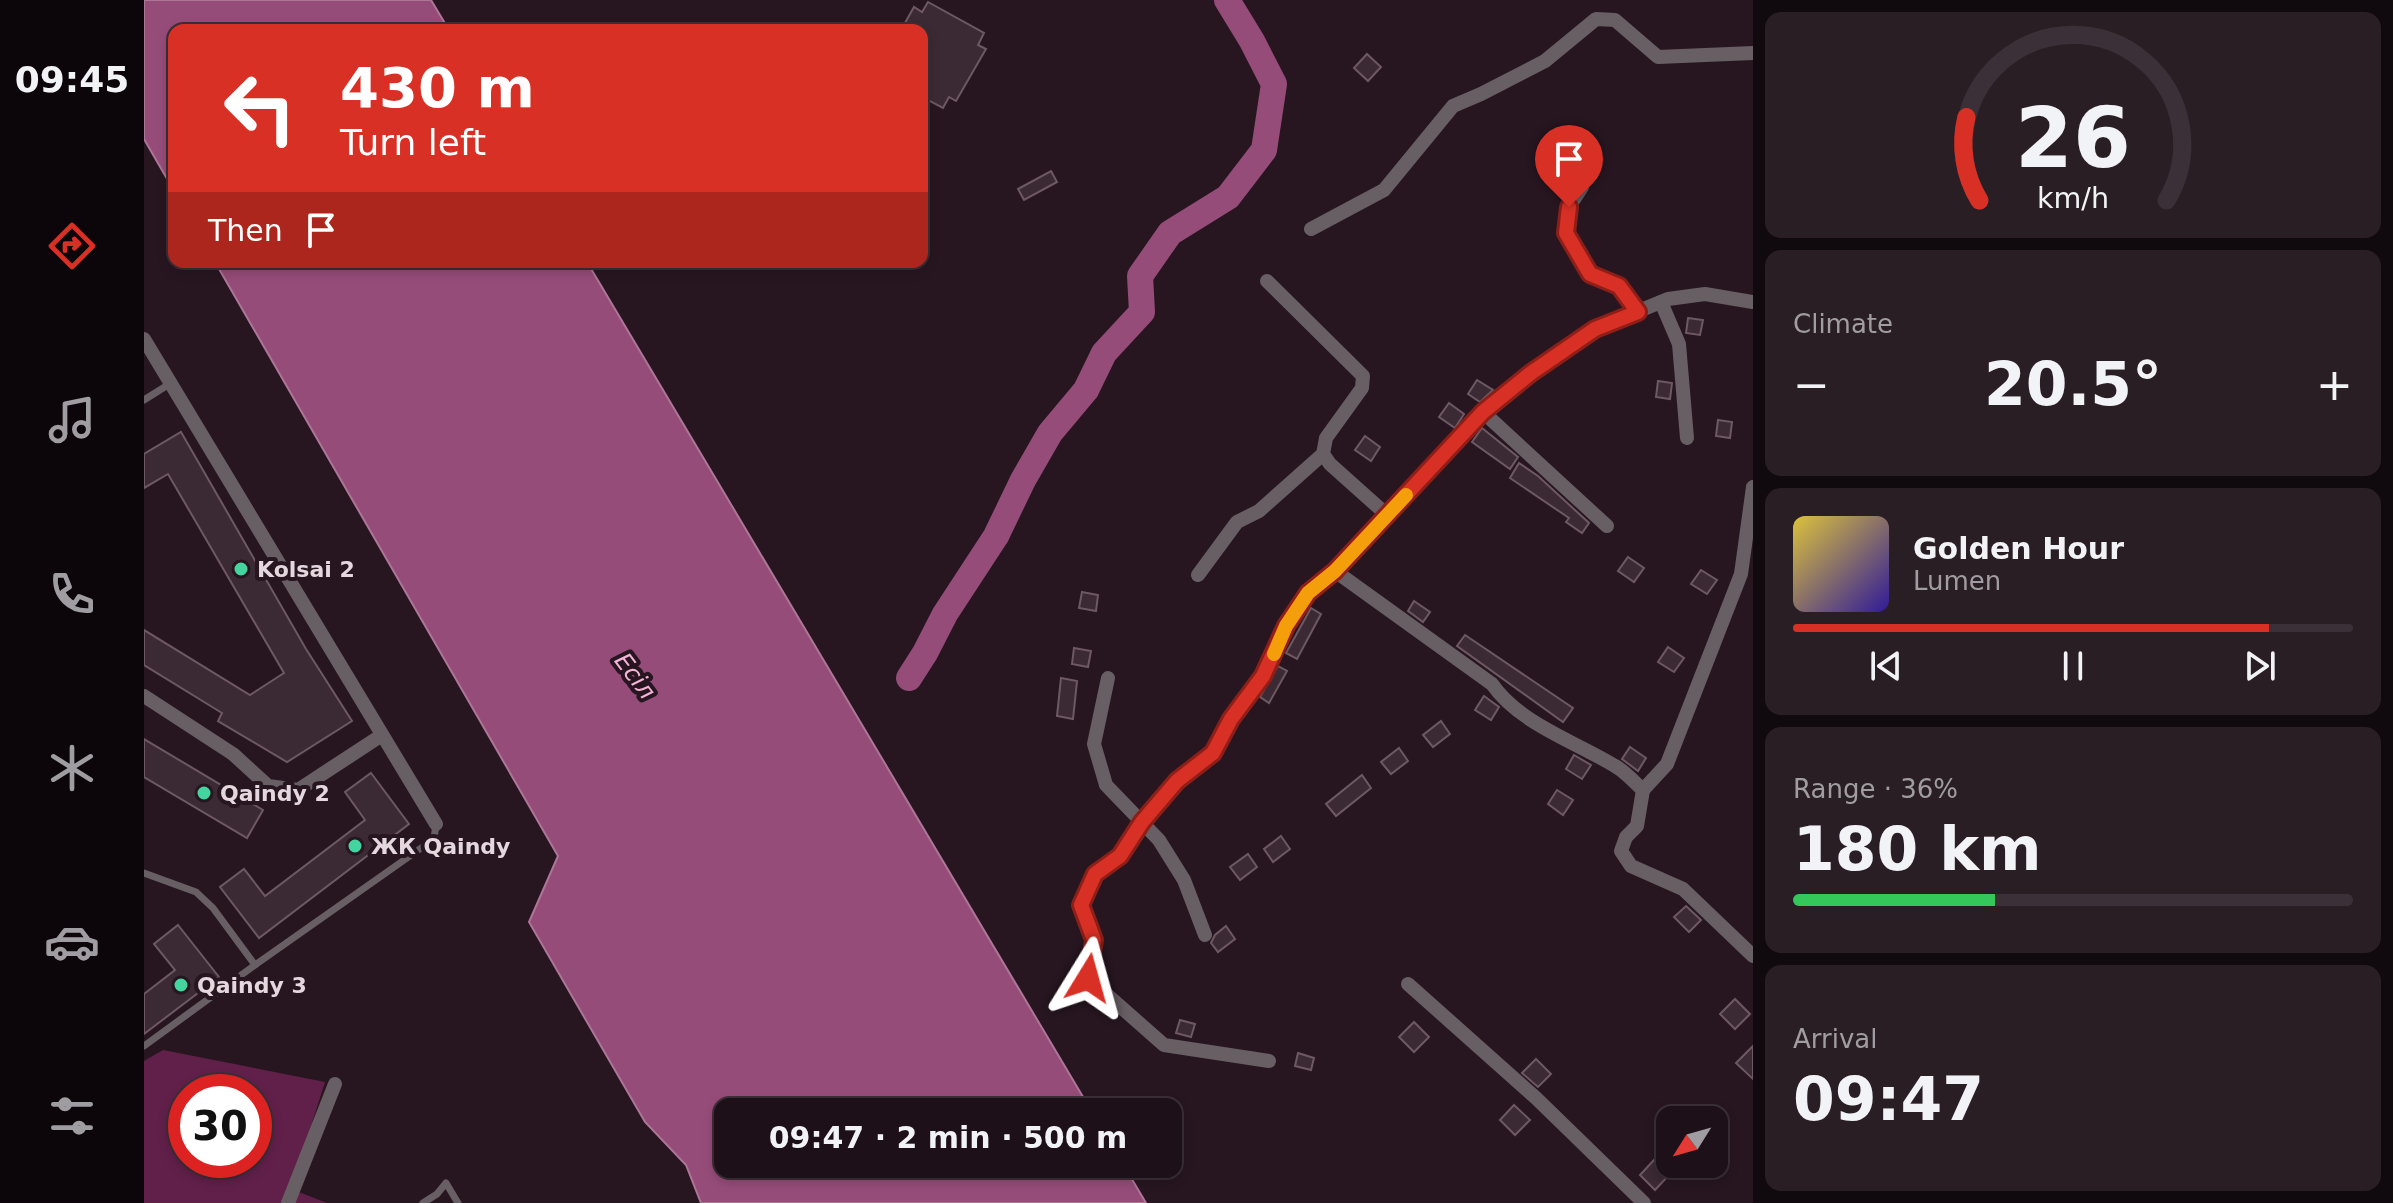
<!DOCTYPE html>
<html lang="en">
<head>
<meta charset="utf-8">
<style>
	:root { --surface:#1d1018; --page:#2a1e25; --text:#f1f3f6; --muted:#a09da2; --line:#3b3037; --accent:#d93025 }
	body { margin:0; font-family:"DejaVu Sans",sans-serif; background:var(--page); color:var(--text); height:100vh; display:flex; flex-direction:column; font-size:30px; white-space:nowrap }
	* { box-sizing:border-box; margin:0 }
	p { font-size:26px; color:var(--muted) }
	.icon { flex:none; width:44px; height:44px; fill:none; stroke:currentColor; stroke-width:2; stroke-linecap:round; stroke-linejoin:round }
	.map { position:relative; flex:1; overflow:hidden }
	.panel { display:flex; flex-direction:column; gap:12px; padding:12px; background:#10090d; width:640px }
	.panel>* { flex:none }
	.hud { position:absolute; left:24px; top:24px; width:760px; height:244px; border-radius:16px; box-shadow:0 4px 12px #0003,0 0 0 2px var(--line); background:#d93025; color:#fff; overflow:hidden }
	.needle { width:52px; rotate:233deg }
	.buttons { position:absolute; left:1512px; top:1106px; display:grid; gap:16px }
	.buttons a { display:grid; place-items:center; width:72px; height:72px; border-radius:16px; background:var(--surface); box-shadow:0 4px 12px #0003,0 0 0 2px var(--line); font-size:40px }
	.speed { position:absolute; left:24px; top:1074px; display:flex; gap:16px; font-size:40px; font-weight:700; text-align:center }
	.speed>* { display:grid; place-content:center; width:104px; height:104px; border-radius:50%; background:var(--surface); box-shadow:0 4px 12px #0003,0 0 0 2px var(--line); line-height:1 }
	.speed .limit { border:12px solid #d22; background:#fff; color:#111 }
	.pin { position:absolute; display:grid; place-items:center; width:68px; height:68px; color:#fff; margin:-82px -34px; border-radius:50% 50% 50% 0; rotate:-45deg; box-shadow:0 0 8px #0007 }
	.pin .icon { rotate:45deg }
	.me { position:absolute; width:88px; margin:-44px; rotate:8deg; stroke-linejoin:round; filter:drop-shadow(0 0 6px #0008) }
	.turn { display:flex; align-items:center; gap:28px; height:168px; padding:0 40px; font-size:36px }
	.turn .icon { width:104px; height:104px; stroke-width:2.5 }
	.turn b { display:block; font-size:56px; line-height:68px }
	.then { display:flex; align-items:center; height:76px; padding:0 40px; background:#0003; gap:16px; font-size:30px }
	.big { font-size:60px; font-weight:600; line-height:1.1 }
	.panel .widget { flex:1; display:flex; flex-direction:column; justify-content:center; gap:12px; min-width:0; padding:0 28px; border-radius:16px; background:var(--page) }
	.panel .dial { align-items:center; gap:0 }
	.dial svg { height:208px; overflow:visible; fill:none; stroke:var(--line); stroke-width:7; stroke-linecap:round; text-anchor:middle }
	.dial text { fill:var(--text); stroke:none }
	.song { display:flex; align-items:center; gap:24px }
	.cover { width:96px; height:96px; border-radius:12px; background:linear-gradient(135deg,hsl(50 70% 55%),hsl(250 70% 35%)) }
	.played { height:8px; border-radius:4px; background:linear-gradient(90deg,var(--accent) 85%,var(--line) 85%) }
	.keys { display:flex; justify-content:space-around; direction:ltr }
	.heat { display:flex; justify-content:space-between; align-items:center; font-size:44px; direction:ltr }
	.charge { height:12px; border-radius:6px; background:linear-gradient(90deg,#34c759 36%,var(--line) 0) }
	.trip { position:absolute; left:570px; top:1098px; width:468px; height:80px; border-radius:16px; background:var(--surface); box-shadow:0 4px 12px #0003,0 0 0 2px var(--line); font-weight:600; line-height:80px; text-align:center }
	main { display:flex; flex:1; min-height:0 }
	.menu { display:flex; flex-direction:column; width:144px; justify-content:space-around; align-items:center; background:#0c060a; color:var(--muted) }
	.menu .icon { width:56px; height:56px }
	.menu .on { color:var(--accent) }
	.menu b { font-size:36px; color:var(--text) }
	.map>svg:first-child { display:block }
	.green { fill:#61204a; fill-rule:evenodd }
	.water { fill:#964c79; stroke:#ad7697; stroke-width:2 }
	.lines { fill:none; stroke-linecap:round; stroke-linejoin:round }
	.river { stroke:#964c79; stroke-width:26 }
	.building { fill:#3b2933; stroke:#6d5863; stroke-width:2 }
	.lane { stroke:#685f64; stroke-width:7 }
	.street { stroke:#685f64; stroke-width:14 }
	.route-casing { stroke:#8d1f18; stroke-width:20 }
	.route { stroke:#d93025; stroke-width:14 }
	.slow { stroke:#f59e0b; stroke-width:14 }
	.poi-dot { fill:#44d49f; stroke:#271620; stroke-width:3 }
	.labels { text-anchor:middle; stroke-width:8; stroke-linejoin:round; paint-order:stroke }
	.poi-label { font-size:22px; font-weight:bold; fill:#e4d7de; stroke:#271620; text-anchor:start }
	.water-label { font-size:24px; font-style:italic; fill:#f3b4d7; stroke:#271620 }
</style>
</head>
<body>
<main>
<nav class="menu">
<b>09:45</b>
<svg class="icon on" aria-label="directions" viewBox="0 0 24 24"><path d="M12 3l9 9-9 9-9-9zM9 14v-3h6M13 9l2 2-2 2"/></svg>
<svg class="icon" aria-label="music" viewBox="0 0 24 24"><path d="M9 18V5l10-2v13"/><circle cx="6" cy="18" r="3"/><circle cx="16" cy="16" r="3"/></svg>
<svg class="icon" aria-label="phone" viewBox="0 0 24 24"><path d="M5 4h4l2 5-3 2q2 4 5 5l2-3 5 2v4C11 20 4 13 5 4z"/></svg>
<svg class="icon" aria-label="climate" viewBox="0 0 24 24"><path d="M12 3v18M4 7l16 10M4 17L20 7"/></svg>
<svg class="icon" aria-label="car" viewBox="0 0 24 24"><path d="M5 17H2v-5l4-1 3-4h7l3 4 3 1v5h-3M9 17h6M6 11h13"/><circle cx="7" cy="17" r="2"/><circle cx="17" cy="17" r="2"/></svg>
<svg class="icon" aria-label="filters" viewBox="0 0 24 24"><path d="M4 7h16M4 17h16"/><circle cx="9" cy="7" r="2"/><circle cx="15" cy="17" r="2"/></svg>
</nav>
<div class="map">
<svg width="1609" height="1203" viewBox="0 0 1609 1203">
	<rect width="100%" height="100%" fill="#271620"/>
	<path class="green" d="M19,1050l162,32 -34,107 36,14h-183v-142zM42,1092h68v68h-68z"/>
	<g class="water">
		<path d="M0,0h287l18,30h-275v161l-30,-52z"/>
		<path d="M71,262h372l505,850h-364v52h395l23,39h-445l-15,-38 -41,-43 -116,-200 29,-66z"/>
	</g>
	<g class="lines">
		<path class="river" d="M765,678l16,-25 20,-39 51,-78 27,-56 27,-47 36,-43 18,-37 38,-41 -2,-36 30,-43 58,-36 36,-47 10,-66 -22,-43 -25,-41"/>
	</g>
	<g class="building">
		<path d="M784,2l56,31 -6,12 8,4 -30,52 -7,-4 -6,11 -21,-11v-67h-21l13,-23 8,5z"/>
		<path d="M1223,54l14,13 -13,14 -14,-13z"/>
		<path d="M907,171l6,11 -33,18 -6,-11z"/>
		<path d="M1544,318l15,2 -3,15 -14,-2z"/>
		<path d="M1333,380l16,10 -13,12 -12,-8z"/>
		<path d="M1514,381l14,2 -2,16 -14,-2z"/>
		<path d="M1305,403l15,11 -9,14 -16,-11z"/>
		<path d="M1574,420l14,2 -2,16 -14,-2z"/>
		<path d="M1338,428l36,29 -8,12 -38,-27z"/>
		<path d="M37,432l125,217 46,72 -65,41 -69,-41 4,-8 -78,-48v-35l106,65 34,-22 -116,-199 -24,14v-34z"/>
		<path d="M1221,436l15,11 -9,14 -16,-11z"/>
		<path d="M1375,463l19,13 51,47 -7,10 -16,-11 3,-4 -59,-40z"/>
		<path d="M1484,557l16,11 -10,14 -16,-11z"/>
		<path d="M1557,570l16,10 -10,14 -16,-10z"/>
		<path d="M938,592l16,3 -2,16 -17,-3z"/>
		<path d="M1270,601l16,11 -7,10 -15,-11z"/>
		<path d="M1167,608l10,6 -24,45 -11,-6z"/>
		<path d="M1321,635l108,73 -10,14 -106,-76z"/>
		<path d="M1524,647l16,11 -10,14 -16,-10z"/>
		<path d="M930,648l17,3 -3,16 -16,-3z"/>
		<path d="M1134,666l9,5 -18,32 -9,-6z"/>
		<path d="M917,678l16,3 -4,38 -16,-3z"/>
		<path d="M1340,696l15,11 -8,13 -16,-10z"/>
		<path d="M1297,721l9,13 -17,13 -10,-12z"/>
		<path d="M0,739l119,71 -16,28 -103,-61z"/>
		<path d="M1486,747l16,11 -8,13 -16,-12z"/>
		<path d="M1255,748l9,13 -17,13 -10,-12z"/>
		<path d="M1430,755l17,10 -9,14 -16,-10z"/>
		<path d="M227,773l38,51 -150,114 -39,-51 24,-18 21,27 100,-76 -20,-28z"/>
		<path d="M1218,775l9,13 -35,28 -10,-12z"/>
		<path d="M1413,790l16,10 -10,15 -15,-11z"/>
		<path d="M1137,836l9,13 -17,13 -9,-13z"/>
		<path d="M1104,854l9,13 -17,13 -10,-13z"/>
		<path d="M1542,906l15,14 -12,12 -15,-15z"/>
		<path d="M34,925l41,52 -75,57v-40l31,-24 -21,-26z"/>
		<path d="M1082,926l9,13 -17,13 -7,-9 4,-8z"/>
		<path d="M1591,999l15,15 -15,15 -15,-15z"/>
		<path d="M1036,1020l15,4 -4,13 -15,-4z"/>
		<path d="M1270,1022l15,15 -15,15 -15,-15z"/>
		<path d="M1609,1046v33l-17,-16z"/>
		<path d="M1154,1053l16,5 -3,12 -16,-4z"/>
		<path d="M1392,1059l15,15 -13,13 -16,-14z"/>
		<path d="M1370,1105l16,15 -15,15 -15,-15z"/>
		<path d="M1510,1160l15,15 -14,15 -15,-15z"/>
	</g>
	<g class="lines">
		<g class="lane">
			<path d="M0,400l27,-17"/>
			<path d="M0,873l52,19 17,16 42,57 179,-126 2,-15"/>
			<path d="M0,1046l111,-81"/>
			<path d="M279,1203l14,-9 9,-11 12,20"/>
		</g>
		<g class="street">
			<path d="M1438,187l-13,20 -3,26 24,41 29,12 19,26"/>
			<path d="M1167,229l73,-39 69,-84 28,-12 64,-33 51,-42 19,1 43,37 95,-4"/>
			<path d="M1517,302l18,42 8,94"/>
			<path d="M0,339l292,485"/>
			<path d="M1339,412l124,114"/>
			<path d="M1179,454l7,10 57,51"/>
			<path d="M1191,571l157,113c28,40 82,57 123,82 11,6 19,16 28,24l-6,36 -11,11 -5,14 10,15 52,23 70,67"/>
			<path d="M1054,575l39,-53 22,-11 64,-57 3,-16 36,-50 1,-12 -96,-95"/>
			<path d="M964,678l-14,66 12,41 53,55 25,40 21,55"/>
			<path d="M0,696l89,58 35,32 30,4 84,-55"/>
			<path d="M1499,790l24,-26 74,-190 12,-87"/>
			<path d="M1264,984l128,114 108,105"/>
			<path d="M1125,1061l-105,-16 -76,-67 6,-38 -13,-35 14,-31 25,-18 22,-34 35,-41 36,-28 18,-34 32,-43 23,-50 22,-33 27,-22 148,-159 48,-39 64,-44 73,-30 37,-5 48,8"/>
			<path d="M144,1203l47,-119"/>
		</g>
	</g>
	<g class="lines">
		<g class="route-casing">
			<path id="route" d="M944,978l6,-38 -13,-35 14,-31 25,-18 22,-34 35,-41 36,-28 18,-34 32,-43 23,-50 22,-33 27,-22 148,-159 48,-39 64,-44 43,-17 -19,-26 -29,-12 -24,-41 3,-26"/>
		</g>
		<use href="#route" class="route"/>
		<path class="slow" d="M1130,654l12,-28 22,-33 27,-22 71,-76"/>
	</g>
	<g class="poi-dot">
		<circle cx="97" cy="569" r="8"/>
		<circle cx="60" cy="793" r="8"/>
		<circle cx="211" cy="846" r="8"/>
		<circle cx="37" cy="985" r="8"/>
	</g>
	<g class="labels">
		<g class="poi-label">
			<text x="113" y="577">Kolsai 2</text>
			<text x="76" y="801">Qaindy 2</text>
			<text x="227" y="854">ЖК Qaindy</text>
			<text x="53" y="993">Qaindy 3</text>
		</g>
		<g class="water-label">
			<text transform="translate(491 676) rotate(53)" y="8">Есіл</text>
		</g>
	</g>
</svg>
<div class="buttons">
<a><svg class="needle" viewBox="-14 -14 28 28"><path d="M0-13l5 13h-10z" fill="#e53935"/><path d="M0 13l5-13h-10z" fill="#a09da2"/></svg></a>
</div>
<div class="speed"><div class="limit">30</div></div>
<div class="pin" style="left:1425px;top:207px;background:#d93025"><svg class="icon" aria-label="arrive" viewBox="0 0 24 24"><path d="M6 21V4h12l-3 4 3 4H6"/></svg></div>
<svg class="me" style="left:944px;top:978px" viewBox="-20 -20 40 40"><path d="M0-17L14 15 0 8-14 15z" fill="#d93025" stroke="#fff" stroke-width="4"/></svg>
<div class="trip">09:47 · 2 min · 500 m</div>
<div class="hud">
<div class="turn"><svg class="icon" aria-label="left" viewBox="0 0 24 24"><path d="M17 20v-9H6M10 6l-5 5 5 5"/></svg><div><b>430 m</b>Turn left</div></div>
<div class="then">Then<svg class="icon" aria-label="arrive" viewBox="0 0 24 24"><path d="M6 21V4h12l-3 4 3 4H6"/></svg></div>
</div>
</div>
<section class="panel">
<div class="widget dial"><svg viewBox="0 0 100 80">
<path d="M14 69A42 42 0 1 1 86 69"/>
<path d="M14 69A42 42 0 0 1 9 37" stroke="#d93025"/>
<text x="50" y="56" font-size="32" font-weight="700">26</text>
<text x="50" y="72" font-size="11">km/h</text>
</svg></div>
<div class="widget"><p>Climate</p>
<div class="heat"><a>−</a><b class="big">20.5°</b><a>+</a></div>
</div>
<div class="widget">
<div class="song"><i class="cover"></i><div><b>Golden Hour</b><p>Lumen</p></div></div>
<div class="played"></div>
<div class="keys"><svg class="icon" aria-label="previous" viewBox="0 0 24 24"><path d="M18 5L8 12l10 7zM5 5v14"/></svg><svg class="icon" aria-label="pause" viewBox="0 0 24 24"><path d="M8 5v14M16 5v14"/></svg><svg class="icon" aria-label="next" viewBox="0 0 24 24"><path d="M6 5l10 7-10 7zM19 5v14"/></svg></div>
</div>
<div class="widget"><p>Range · 36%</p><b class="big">180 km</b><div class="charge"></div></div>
<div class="widget"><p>Arrival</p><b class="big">09:47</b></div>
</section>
</main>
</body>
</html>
